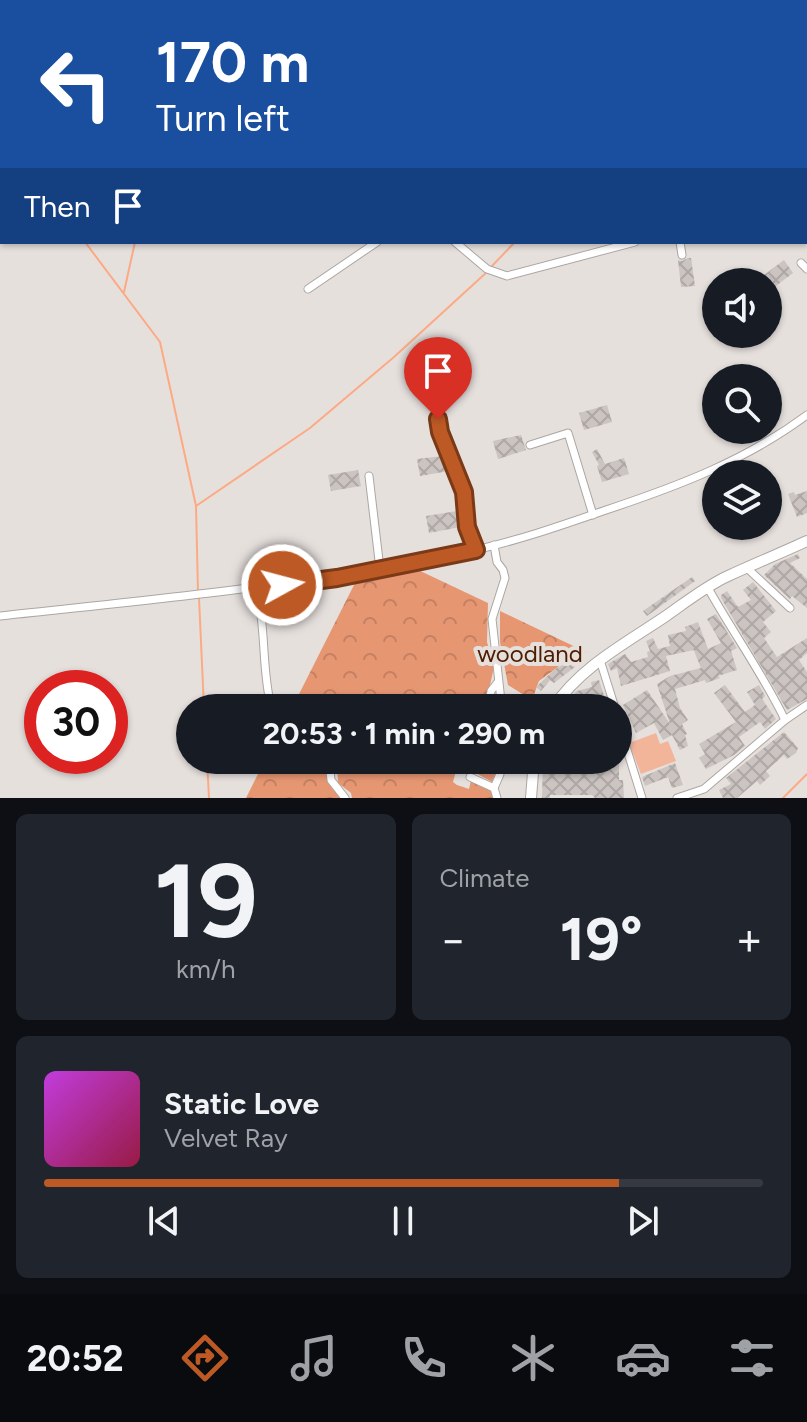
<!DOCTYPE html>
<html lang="en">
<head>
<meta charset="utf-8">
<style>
	:root { --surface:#171b24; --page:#20242c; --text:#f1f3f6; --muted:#9ea1a6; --line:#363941; --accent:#bd5924 }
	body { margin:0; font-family:Figtree,sans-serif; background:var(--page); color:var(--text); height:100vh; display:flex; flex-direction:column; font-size:30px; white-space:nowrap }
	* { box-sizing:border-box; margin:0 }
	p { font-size:26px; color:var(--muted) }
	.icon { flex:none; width:44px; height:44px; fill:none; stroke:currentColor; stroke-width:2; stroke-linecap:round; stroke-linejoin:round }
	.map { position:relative; height:798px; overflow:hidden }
	.drawer { display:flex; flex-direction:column; gap:16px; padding:16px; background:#0d0f14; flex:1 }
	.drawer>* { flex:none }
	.top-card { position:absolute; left:0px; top:0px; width:808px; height:244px; box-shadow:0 2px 6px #0004; background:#1a4fa0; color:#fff; overflow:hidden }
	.tools { position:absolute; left:702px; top:268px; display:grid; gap:16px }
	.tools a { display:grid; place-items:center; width:80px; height:80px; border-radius:50%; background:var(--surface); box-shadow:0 2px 6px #0004; font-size:40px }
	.speed { position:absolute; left:24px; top:670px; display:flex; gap:16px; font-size:40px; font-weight:700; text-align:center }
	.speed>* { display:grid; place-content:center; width:104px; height:104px; border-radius:50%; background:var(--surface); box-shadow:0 2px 6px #0004; line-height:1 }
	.speed .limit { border:12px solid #d22; background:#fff; color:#111 }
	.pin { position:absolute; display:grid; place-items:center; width:68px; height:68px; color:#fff; margin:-82px -34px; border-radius:50% 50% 50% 0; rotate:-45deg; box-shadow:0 0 8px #0007 }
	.pin .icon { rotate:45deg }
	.me { position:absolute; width:88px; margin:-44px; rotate:83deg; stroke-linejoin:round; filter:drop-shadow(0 0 6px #0008) }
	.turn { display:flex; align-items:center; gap:28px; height:168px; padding:0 24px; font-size:36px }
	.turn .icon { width:104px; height:104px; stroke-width:2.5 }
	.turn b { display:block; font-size:56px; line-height:68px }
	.then { display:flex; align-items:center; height:76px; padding:0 24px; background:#0003; gap:16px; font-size:30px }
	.big { font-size:60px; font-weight:700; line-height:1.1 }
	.drawer .widget { flex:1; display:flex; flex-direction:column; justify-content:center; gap:12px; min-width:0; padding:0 28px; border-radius:12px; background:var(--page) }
	.drawer .dial { align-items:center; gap:0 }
	.dial b { font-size:104px; line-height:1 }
	.song { display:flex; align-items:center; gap:24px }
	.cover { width:96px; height:96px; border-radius:12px; background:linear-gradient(135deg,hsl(290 70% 55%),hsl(340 70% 35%)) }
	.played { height:8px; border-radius:4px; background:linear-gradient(90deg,var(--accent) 80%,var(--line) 80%) }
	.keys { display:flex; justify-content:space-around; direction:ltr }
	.heat { display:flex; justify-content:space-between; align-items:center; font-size:44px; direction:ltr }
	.drawer .tiles { flex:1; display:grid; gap:16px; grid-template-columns:1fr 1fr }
	.widget:last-child { grid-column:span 2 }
	.trip { position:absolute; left:176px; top:694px; width:456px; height:80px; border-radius:40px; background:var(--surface); box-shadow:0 2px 6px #0004; font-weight:700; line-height:80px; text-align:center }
	.menu { display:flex; height:128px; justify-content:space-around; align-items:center; background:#090b0e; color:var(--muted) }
	.menu .icon { width:56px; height:56px }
	.menu .on { color:var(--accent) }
	.menu b { font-size:36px; color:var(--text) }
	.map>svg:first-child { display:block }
	.grass { fill:#f3b59a }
	.forest { fill:url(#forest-crowns) }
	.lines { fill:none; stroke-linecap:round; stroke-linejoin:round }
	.stream { stroke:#fcaa84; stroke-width:2 }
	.building { fill:url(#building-cross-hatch) }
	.minor-casing { stroke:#aca6a3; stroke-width:9 }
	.secondary-casing { stroke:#aca6a3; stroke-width:12 }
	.minor { stroke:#fff; stroke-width:7 }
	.secondary { stroke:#fff; stroke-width:10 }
	.route-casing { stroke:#7b3a17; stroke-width:20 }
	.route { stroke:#bd5924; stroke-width:14 }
	.labels { text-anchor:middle; stroke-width:8; stroke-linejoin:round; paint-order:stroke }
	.park-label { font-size:24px; fill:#4d1c01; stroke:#e6e0dd }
</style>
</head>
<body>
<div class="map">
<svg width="807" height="798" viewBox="0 0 807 798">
	<defs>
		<pattern id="forest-crowns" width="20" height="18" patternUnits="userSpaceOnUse" patternTransform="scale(2)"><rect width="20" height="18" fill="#e79672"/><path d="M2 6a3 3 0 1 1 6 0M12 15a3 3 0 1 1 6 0" fill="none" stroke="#c58062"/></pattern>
		<pattern id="building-cross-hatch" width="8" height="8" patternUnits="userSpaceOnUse" patternTransform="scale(2)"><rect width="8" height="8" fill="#cbc4c1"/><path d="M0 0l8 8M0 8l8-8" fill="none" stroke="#ada7a5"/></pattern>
	</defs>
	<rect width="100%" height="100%" fill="#e6e0dd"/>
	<path class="grass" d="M656,733l4,11 8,-3 8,20 -35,13 -12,-31z"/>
	<g class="forest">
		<path d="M414,568l74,35 -1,39 7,25 -9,41h-193l64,-127z"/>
		<path d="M500,611l86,41 -20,9 -27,20 -7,19 -24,-15 -8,-43z"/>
		<path d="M265,760h65l5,29 8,9h-97z"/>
		<path d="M337,760h155l5,9 -5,13 -18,-10 1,-7 -17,-2 -5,19 4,3 12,4 2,-9 20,8 2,10h-141l-1,-5 -13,-10z"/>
	</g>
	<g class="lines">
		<g class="stream">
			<path d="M184,2l1,-2"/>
			<path d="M664,2l1,-2"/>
			<path d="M0,180l2,2"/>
			<path d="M85,242l75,100 36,164 2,86"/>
			<path d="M491,267l24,-25"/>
			<path d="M124,292l11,-50"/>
			<path d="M196,506l114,-78 84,-71 93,-85"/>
			<path d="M199,598l5,110"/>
			<path d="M207,760l2,38"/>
			<path d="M783,798l24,-24"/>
		</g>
	</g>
	<g class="building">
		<path d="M688,258h3l4,28 -14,1 -3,-27 4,1z"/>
		<path d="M784,260l9,13 -25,19v-10h-5l-3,-4z"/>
		<path d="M607,405l5,17 -28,8 -5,-17z"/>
		<path d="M521,435l5,15 -28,9 -5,-18z"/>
		<path d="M597,449l8,15 19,-6 5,16 -27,8 -5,-16 2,-1 -7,-13z"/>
		<path d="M443,456l6,15 -29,5 -3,-17z"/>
		<path d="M358,470l3,16 -30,5 -3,-16z"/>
		<path d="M807,491v22l-10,4 -9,-23 6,-2 1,3z"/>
		<path d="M457,511l3,16 -31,6 -3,-17z"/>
		<path d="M798,554l2,4 -10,5 17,16v29l-15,-12 -2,3 -26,-24 11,-11z"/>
		<path d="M692,577l3,4 -48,35 -4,-5z"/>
		<path d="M753,582l23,29 -13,11 8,10 -7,6 13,19 30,-19v15l-8,7 8,12v27l-20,11 -66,-112v-3l6,-4 11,16 13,-7 -8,-10z"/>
		<path d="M716,614l21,34 -6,3 6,19 -19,6 2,2 -14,5 -1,-3 -30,9 5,19 8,12 -6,4 5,10 -2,1 3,11 -8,4 -8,-15 -9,5 -9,-17 -18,10 -13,-28 24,-15 23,34 -13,-40 13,-8 31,-8 -5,-12 -2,-6 -28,6 4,15 -49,15 -4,-18 -6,3 -3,-7 17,-10 6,8 17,-5 -1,-5 3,-1 -4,-10 7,-3 5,11 12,-3 -2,-11 18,-4 -1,-4 13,-5 10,27 13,-6 -14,-24z"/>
		<path d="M569,661l6,6 -21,16 -4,-3 -9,11 -5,-4 19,-18z"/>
		<path d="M599,680l9,28h-34l-3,-11 6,-6 15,-4 -1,-5z"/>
		<path d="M725,685l20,27 10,-7 -8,-13 12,-7 6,11 -3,3 14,20 -11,10 -5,-7 -21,15 6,9 -11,9 -28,14 -7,-11 6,-4 -6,-10 37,-22 -22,-29z"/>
		<path d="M784,732l14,16 -2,5 -9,6 -3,-4 -18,16 4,5 -10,9 -3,-4 -20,17h-14l-4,-8 12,-6 -5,-6z"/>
		<path d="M543,760h76v20h4l1,18h-29l-3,-3h-42v3h-8z"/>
		<path d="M675,763l8,22 -11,3 -4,-11 -23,9 -3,-9z"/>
	</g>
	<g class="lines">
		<g class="minor-casing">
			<g id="minor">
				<path d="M744,0l1,2"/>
				<path d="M321,2l3,-2"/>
				<path d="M469,2l3,-2"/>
				<path d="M806,90l1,2"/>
				<path d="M806,201h1"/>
				<path d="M455,242l32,27 20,7 128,-34"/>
				<path d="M680,242l2,13"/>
				<path d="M801,263l6,6"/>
				<path d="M308,289l69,-47"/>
				<path d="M438,419l2,13 24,60 3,35 9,23"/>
				<path d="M530,445l38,-12 25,82"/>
				<path d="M369,476l11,93"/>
				<path d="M494,545l3,17 6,8 2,8 -13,41 9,82"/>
				<path d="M748,569l42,39"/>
				<path d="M255,588c12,38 6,79 16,118l5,2"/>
				<path d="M708,588c25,45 55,86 77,132"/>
				<path d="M0,616c157,-17 311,-31 466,-64 48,-10 94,-26 140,-42 72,-24 139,-49 201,-95"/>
				<path d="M600,660l15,48"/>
				<path d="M488,708l3,-17 7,-9"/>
				<path d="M618,721l24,77"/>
				<path d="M329,760l2,20 14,18"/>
				<path d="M496,760l4,14 -6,14 3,10"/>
				<path d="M470,777l24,11"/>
				<path d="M677,798l27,-9 81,-69 22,-15"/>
			</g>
		</g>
		<g class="secondary-casing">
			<g id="secondary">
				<path d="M553,708c27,-41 73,-65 113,-92 20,-14 40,-30 62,-40 26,-12 53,-23 79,-35"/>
				<path d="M531,798l3,-38"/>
			</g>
		</g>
		<use href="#minor" class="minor"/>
		<use href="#secondary" class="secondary"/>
	</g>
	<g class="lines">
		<g class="route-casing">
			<path id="route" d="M282,585l55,-7 139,-28 -9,-23 -3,-35 -24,-60 -2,-13"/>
		</g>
		<use href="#route" class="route"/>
	</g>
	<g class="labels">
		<g class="park-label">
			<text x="530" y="662">woodland</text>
		</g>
	</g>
</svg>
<div class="tools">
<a><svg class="icon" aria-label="sound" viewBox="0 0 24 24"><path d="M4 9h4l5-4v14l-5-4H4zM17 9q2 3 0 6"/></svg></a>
<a><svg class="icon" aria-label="search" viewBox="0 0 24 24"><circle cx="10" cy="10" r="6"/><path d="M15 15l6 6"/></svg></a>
<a><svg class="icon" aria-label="layers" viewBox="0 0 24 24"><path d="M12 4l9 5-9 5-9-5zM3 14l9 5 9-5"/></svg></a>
</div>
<div class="speed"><div class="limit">30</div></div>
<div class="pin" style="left:438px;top:419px;background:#d93025"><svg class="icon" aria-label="arrive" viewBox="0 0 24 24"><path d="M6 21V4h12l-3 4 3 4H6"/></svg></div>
<svg class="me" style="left:282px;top:585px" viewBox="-20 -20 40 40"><circle r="17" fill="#bd5924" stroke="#fff" stroke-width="3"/><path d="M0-11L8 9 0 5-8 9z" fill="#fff"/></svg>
<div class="trip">20:53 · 1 min · 290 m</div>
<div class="top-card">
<div class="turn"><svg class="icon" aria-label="left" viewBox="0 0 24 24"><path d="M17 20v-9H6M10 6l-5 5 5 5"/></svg><div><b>170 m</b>Turn left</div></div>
<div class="then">Then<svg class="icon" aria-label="arrive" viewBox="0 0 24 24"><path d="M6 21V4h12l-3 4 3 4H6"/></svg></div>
</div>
</div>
<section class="drawer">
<div class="tiles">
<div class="widget dial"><b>19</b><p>km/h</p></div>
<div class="widget"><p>Climate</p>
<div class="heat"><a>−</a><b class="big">19°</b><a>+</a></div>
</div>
<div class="widget">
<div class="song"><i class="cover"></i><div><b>Static Love</b><p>Velvet Ray</p></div></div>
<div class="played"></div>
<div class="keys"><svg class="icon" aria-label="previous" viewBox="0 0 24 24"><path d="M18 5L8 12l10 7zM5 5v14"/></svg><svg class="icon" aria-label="pause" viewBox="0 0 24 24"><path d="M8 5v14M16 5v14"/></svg><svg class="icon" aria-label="next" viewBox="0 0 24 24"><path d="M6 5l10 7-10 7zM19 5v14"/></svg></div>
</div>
</div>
</section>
<nav class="menu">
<b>20:52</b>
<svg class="icon on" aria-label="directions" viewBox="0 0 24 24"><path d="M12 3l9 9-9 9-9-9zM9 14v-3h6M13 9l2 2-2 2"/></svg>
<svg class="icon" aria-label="music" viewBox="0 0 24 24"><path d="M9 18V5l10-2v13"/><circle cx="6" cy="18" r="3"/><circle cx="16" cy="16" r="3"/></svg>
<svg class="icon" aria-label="phone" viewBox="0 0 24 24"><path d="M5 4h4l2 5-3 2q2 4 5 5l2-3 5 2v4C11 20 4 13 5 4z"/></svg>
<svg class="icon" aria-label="climate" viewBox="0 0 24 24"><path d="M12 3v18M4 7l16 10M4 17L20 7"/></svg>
<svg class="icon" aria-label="car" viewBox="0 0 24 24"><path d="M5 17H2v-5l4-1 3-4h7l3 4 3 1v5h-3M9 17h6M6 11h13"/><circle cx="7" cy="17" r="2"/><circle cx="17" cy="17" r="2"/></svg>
<svg class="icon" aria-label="filters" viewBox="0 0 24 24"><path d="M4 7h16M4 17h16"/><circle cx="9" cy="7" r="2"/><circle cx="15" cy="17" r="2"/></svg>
</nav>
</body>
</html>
